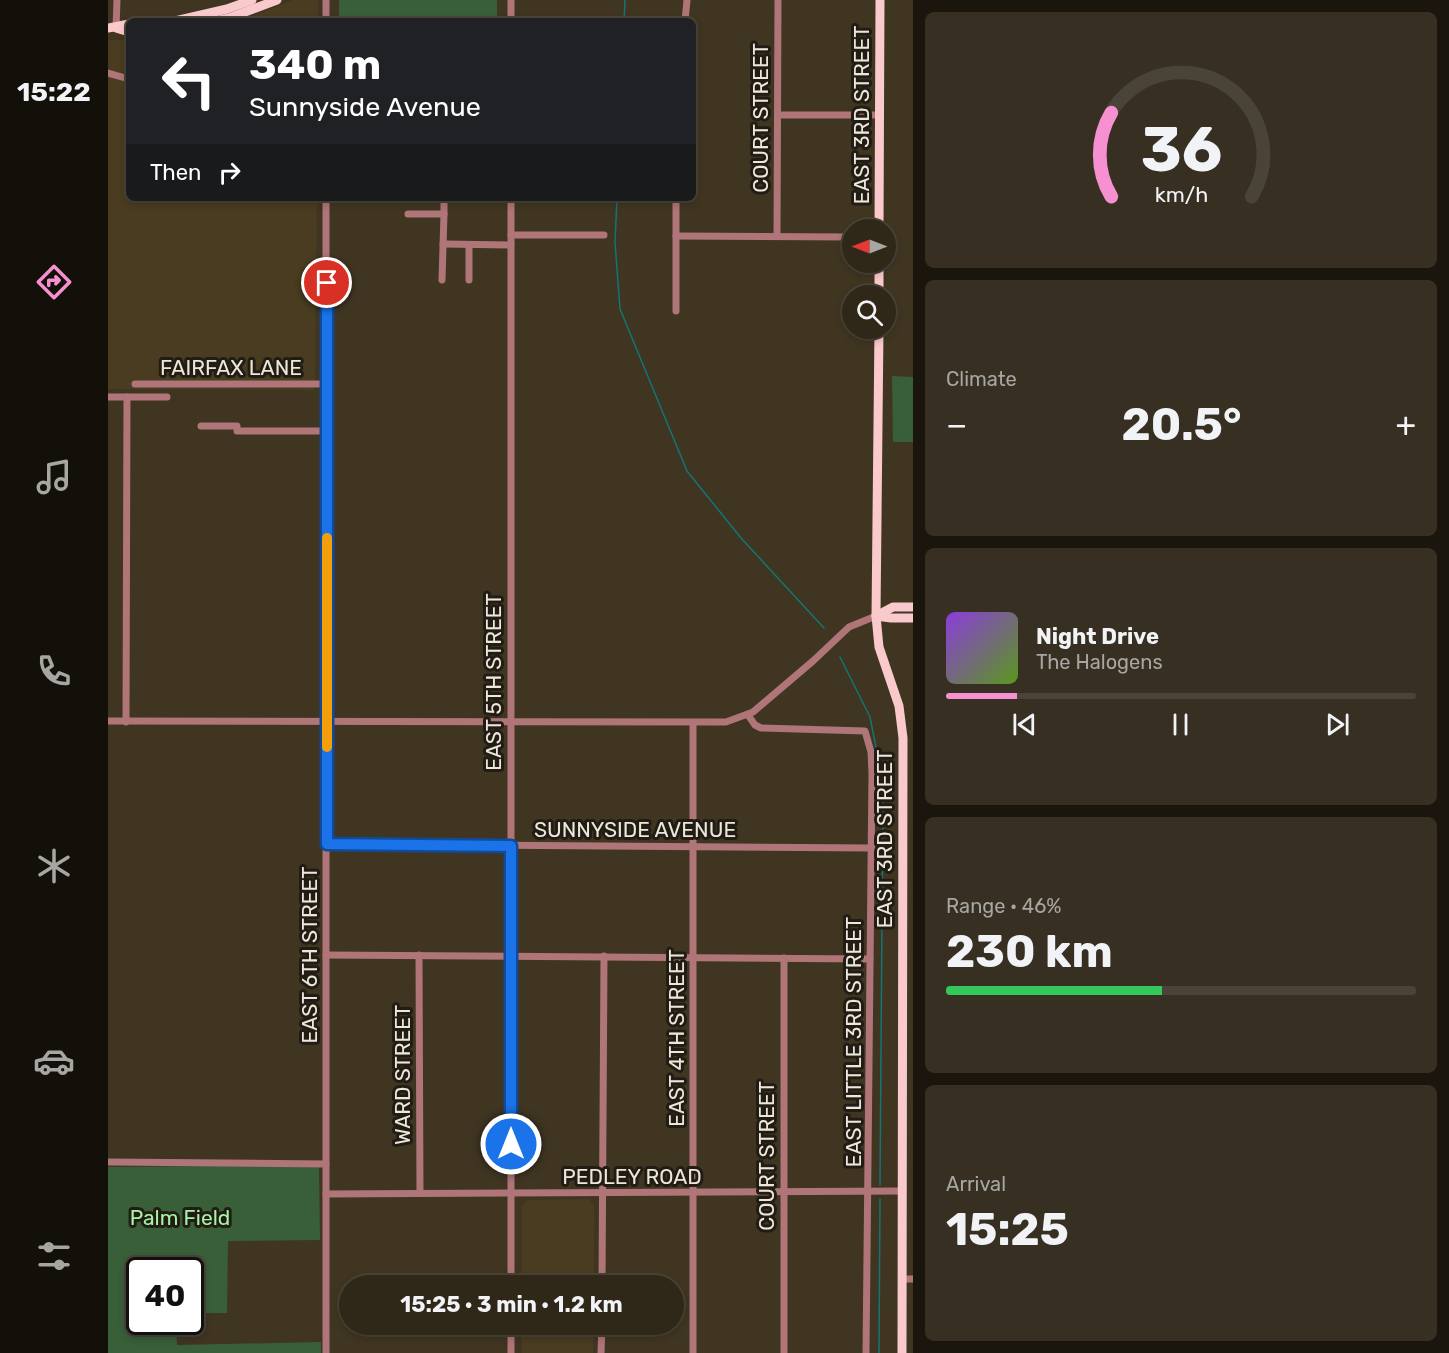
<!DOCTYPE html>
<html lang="en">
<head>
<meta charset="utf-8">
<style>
	:root { --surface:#2f2819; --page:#373022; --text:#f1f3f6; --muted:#a7a6a2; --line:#4a4438; --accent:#f690d0 }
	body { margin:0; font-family:Rubik,sans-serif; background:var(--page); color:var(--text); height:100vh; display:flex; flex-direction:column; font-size:22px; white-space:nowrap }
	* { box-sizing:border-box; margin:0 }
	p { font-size:20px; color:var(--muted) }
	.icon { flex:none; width:33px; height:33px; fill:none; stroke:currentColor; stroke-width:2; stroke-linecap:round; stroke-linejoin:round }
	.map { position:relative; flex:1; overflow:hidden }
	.details { display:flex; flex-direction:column; gap:12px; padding:12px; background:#1a160e; width:536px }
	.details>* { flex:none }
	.hud { position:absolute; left:18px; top:18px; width:570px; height:183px; border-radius:9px; box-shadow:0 3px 9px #0003,0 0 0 2px var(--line); background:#202124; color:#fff; overflow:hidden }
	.needle { width:39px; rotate:270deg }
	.fabs { position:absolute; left:734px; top:219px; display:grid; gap:12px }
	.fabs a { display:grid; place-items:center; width:54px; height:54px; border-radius:50%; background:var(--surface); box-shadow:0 3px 9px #0003,0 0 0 2px var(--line); font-size:30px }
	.speed { position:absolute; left:18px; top:1257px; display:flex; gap:12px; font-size:30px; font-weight:700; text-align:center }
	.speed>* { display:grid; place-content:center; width:78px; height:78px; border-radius:50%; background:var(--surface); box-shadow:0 3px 9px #0003,0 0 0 2px var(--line); line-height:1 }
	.speed .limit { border:3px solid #111; border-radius:9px; background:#fff; color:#111 }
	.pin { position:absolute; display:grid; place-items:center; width:51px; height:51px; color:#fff; margin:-26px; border:3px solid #fff; border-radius:50%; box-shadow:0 2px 6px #0007 }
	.me { position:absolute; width:66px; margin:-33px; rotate:0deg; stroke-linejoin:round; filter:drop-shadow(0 0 4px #0008) }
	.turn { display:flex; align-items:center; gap:21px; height:126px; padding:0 24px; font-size:27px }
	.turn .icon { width:78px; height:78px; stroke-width:2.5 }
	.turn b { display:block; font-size:42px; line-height:51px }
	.then { display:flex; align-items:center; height:57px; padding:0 24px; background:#0003; gap:12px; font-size:22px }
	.big { font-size:45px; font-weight:700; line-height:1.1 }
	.details .tile { flex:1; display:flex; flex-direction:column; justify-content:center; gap:9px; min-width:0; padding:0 21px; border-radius:9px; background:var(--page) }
	.details .dial { align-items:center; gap:0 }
	.dial svg { height:156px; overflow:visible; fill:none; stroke:var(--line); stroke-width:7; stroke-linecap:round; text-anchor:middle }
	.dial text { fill:var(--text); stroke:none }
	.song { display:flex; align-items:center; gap:18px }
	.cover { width:72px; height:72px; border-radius:9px; background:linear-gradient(135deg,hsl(270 70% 55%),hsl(90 70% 35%)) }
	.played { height:6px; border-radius:3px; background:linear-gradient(90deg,var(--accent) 15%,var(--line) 15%) }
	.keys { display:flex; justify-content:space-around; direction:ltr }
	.heat { display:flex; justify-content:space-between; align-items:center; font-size:33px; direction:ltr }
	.charge { height:9px; border-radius:4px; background:linear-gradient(90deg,#34c759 46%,var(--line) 0) }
	.trip { position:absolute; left:231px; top:1275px; width:345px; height:60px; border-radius:30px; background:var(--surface); box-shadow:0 3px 9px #0003,0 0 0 2px var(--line); font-weight:700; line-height:60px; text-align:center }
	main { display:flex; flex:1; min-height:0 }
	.dock { display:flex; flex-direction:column; width:108px; justify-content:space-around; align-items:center; background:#13100a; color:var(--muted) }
	.dock .icon { width:42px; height:42px }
	.dock .selected { color:var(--accent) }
	.dock b { font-size:27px; color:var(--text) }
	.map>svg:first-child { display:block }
	.built { fill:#493c20 }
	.green { fill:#385f38 }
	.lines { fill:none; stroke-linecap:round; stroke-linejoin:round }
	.stream { stroke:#147476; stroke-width:1.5 }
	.minor { stroke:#af7578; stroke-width:7 }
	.major { stroke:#fac9cb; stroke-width:9 }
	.route-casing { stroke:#114b97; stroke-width:15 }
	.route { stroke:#1a73e8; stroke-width:10 }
	.slow { stroke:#f59e0b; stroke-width:10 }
	.labels { text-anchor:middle; stroke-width:6; stroke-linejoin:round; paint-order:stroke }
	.street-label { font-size:21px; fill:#ede6da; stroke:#221d14 }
	.park-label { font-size:21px; fill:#a5f5a5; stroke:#221d14 }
</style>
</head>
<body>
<main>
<nav class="dock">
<b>15:22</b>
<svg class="icon selected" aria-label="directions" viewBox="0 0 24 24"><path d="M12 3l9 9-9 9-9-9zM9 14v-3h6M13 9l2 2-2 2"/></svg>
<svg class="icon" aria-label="music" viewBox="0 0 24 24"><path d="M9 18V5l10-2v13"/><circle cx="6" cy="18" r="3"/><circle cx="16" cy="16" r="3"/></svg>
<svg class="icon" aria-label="phone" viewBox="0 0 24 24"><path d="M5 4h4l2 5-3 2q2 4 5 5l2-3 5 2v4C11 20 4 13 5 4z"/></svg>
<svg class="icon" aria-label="climate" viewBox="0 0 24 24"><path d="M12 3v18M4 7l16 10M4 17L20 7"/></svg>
<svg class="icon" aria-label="car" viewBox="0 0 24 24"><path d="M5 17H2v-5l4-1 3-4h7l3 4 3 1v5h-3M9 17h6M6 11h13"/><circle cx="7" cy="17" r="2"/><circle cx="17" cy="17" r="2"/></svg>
<svg class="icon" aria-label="filters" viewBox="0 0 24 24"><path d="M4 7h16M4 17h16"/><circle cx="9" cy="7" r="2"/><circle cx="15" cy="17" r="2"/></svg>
</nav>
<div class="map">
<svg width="806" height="1353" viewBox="0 0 806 1353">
	<rect width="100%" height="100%" fill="#3f3521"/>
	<g class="built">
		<path d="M185,0h25v21h-78z"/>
		<path d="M0,40h21v158h188l-2,192 -207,-1z"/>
		<path d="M481,1199l5,7v79h-72v-79l6,-6z"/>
		<path d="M414,1325h72l-1,28h-71z"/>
	</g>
	<g class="green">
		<rect x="231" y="0" width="158" height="21"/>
		<path d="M784,376l21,1v65h-20z"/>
		<path d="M211,1165l1,75 -92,1 -1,72h-36l-1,-43h-50v52h36l1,23 144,-3v11h-213v-186z"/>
	</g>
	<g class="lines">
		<g class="stream">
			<path d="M516,21l1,-21"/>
			<path d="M509,198l-2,44 5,67 67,162 54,67 83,90"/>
			<path d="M732,657l30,60 13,66 -3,402"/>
			<path d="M771,1353l1,-154"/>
		</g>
		<g class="minor">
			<path d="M218,21v-21"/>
			<path d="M403,21v-21"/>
			<path d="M577,21l2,-21"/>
			<path d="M8,28l1,-28"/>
			<path d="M0,73l21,6"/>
			<path d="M670,115h102"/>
			<path d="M300,214h36v-16"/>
			<path d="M403,235h93"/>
			<path d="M568,236l176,1"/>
			<path d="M669,236l1,-236"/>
			<path d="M335,244l68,1"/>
			<path d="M361,245v35"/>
			<path d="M334,280l2,-66"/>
			<path d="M568,311v-113"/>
			<path d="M27,384h192"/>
			<path d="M0,397h59"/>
			<path d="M93,426h36v5h90"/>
			<path d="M640,715l7,10 6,3 104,3 6,21 1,21 -6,580"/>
			<path d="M0,721l618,1 27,-10 60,-51 36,-34 27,-11"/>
			<path d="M18,722l1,-325"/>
			<path d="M219,844l545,4"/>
			<path d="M218,955l544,4"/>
			<path d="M311,955l1,238"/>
			<path d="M676,958v395"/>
			<path d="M0,1162l218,2"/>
			<path d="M218,1194l577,-3"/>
			<path d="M795,1279h11"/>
			<path d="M403,1286v-1088"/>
			<path d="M494,1286l2,-330"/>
			<path d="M218,1353v-1155"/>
			<path d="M403,1353v-29"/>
			<path d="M493,1353l1,-29"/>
			<path d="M585,1353v-630"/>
		</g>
		<g class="major">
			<path d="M67,21l52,-12 25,-9"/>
			<path d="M108,21l13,-3 48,-18"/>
			<path d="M0,28l21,-4"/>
			<path d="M8,28l13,4"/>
			<path d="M771,230l1,-230"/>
			<path d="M771,296v-34"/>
			<path d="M771,328l-3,288 3,31 20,59 4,32 -1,615"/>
			<path d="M768,616l17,-9h21"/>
			<path d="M768,616l15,2h23"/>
		</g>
	</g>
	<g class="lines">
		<g class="route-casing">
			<path id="route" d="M219,283v561l184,2v298"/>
		</g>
		<use href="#route" class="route"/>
		<path class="slow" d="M219,747v-209"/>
	</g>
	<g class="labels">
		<g class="street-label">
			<text transform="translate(754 115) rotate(-90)" y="7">EAST 3RD STREET</text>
			<text transform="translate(653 118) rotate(-90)" y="7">COURT STREET</text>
			<text x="123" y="375">FAIRFAX LANE</text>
			<text transform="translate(386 682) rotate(-90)" y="7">EAST 5TH STREET</text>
			<text x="527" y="837">SUNNYSIDE AVENUE</text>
			<text transform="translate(777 839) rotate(-90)" y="7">EAST 3RD STREET</text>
			<text transform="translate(202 955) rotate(-90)" y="7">EAST 6TH STREET</text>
			<text transform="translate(569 1038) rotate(-90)" y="7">EAST 4TH STREET</text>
			<text transform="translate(746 1042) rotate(-90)" y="7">EAST LITTLE 3RD STREET</text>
			<text transform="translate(295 1075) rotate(-90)" y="7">WARD STREET</text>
			<text transform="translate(659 1156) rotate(-90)" y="7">COURT STREET</text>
			<text x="524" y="1184">PEDLEY ROAD</text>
		</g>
		<g class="park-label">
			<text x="72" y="1225">Palm Field</text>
		</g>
	</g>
</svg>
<div class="fabs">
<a><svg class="needle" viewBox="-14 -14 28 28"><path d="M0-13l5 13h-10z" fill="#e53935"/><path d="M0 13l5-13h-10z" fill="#a7a6a2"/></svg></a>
<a><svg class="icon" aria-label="search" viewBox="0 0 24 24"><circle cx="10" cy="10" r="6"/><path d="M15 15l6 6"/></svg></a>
</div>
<div class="speed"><div class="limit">40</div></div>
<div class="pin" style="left:219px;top:283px;background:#d93025"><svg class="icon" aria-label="arrive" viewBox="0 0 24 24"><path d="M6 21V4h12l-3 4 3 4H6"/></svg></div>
<svg class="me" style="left:403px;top:1144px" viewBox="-20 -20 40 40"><circle r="17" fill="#1a73e8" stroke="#fff" stroke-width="3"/><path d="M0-11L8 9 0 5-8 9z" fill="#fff"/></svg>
<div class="trip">15:25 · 3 min · 1.2 km</div>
<div class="hud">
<div class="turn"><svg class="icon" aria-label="left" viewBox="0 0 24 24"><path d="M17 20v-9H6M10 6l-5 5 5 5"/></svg><div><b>340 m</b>Sunnyside Avenue</div></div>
<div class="then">Then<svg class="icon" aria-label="right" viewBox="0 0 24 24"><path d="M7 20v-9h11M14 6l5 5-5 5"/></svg></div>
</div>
</div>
<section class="details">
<div class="tile dial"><svg viewBox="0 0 100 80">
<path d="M14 69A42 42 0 1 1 86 69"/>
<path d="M14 69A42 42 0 0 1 14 26" stroke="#f690d0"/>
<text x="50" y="56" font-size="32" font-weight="700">36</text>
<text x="50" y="72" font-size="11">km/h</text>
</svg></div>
<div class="tile"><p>Climate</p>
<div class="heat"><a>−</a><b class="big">20.5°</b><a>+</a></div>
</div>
<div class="tile">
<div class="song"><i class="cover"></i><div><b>Night Drive</b><p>The Halogens</p></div></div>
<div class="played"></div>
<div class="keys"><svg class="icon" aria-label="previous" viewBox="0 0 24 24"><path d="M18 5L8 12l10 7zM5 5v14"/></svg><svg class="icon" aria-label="pause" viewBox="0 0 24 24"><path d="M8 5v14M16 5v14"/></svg><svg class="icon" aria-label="next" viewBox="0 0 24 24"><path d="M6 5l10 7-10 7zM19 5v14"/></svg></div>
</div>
<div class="tile"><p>Range · 46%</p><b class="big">230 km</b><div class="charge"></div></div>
<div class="tile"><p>Arrival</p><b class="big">15:25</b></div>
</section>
</main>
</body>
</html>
